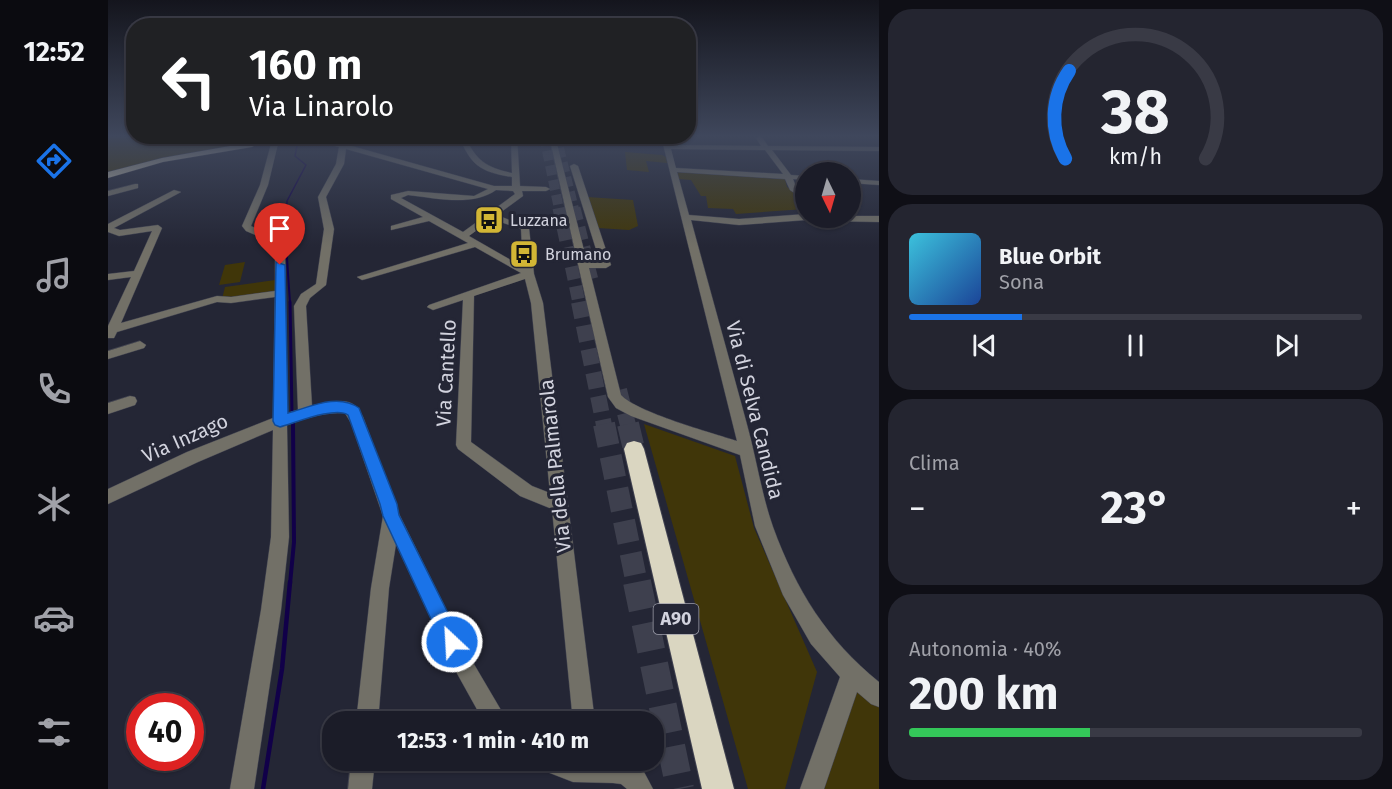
<!DOCTYPE html>
<html lang="it">
<head>
<meta charset="utf-8">
<style>
	:root { --surface:#1b1c28; --page:#242530; --text:#f1f3f6; --muted:#a0a1a8; --line:#393a45; --accent:#1a73e8 }
	body { margin:0; font-family:"Fira Sans",sans-serif; background:var(--page); color:var(--text); height:100vh; display:flex; flex-direction:column; font-size:22px; white-space:nowrap }
	* { box-sizing:border-box; margin:0 }
	p { font-size:20px; color:var(--muted) }
	.icon { flex:none; width:33px; height:33px; fill:none; stroke:currentColor; stroke-width:2; stroke-linecap:round; stroke-linejoin:round }
	.map { position:relative; flex:1; overflow:hidden }
	.details { display:flex; flex-direction:column; gap:9px; padding:9px; background:#0f0f16; width:513px }
	.details>* { flex:none }
	.top-card { position:absolute; left:18px; top:18px; width:570px; height:126px; border-radius:24px; box-shadow:0 2px 4px #0004,0 0 0 2px var(--line); background:#202124; color:#fff; overflow:hidden }
	.needle { width:39px; rotate:175deg }
	.tools { position:absolute; left:687px; top:162px; display:grid; gap:12px }
	.tools a { display:grid; place-items:center; width:66px; height:66px; border-radius:50%; background:var(--surface); box-shadow:0 2px 4px #0004,0 0 0 2px var(--line); font-size:30px }
	.speed { position:absolute; left:18px; top:693px; display:flex; gap:12px; font-size:30px; font-weight:700; text-align:center }
	.speed>* { display:grid; place-content:center; width:78px; height:78px; border-radius:50%; background:var(--surface); box-shadow:0 2px 4px #0004,0 0 0 2px var(--line); line-height:1 }
	.speed .limit { border:9px solid #d22; background:#fff; color:#111 }
	.pin { position:absolute; display:grid; place-items:center; width:51px; height:51px; color:#fff; margin:-62px -26px; border-radius:50% 50% 50% 0; rotate:-45deg; box-shadow:0 0 6px #0007 }
	.pin .icon { rotate:45deg }
	.me { position:absolute; width:66px; margin:-33px; rotate:335deg; stroke-linejoin:round; filter:drop-shadow(0 0 4px #0008) }
	.turn { display:flex; align-items:center; gap:21px; height:126px; padding:0 24px; font-size:27px }
	.turn .icon { width:78px; height:78px; stroke-width:2.5 }
	.turn b { display:block; font-size:42px; line-height:51px }
	.big { font-size:45px; font-weight:700; line-height:1.1 }
	.details .card { flex:1; display:flex; flex-direction:column; justify-content:center; gap:9px; min-width:0; padding:0 21px; border-radius:24px; background:var(--page) }
	.details .dial { align-items:center; gap:0 }
	.dial svg { height:156px; overflow:visible; fill:none; stroke:var(--line); stroke-width:7; stroke-linecap:round; text-anchor:middle }
	.dial text { fill:var(--text); stroke:none }
	.song { display:flex; align-items:center; gap:18px }
	.cover { width:72px; height:72px; border-radius:9px; background:linear-gradient(135deg,hsl(190 70% 55%),hsl(220 70% 35%)) }
	.played { height:6px; border-radius:3px; background:linear-gradient(90deg,var(--accent) 25%,var(--line) 25%) }
	.keys { display:flex; justify-content:space-around; direction:ltr }
	.heat { display:flex; justify-content:space-between; align-items:center; font-size:33px; direction:ltr }
	.charge { height:9px; border-radius:4px; background:linear-gradient(90deg,#34c759 40%,var(--line) 0) }
	.trip { position:absolute; left:214px; top:711px; width:342px; height:60px; border-radius:24px; background:var(--surface); box-shadow:0 2px 4px #0004,0 0 0 2px var(--line); font-weight:700; line-height:60px; text-align:center }
	main { display:flex; flex:1; min-height:0 }
	.menu { display:flex; flex-direction:column; width:108px; justify-content:space-around; align-items:center; background:#0b0b10; color:var(--muted) }
	.menu .icon { width:42px; height:42px }
	.menu .active { color:var(--accent) }
	.menu b { font-size:27px; color:var(--text) }
	.map>svg:first-child { display:block }
	.green { fill:#403609 }
	.lines { fill:none; stroke-linecap:round; stroke-linejoin:round }
	.stream-far4 { stroke:#110049; stroke-width:1.5 }
	.stream-far3 { stroke:#110049; stroke-width:2 }
	.stream-far2 { stroke:#110049; stroke-width:3 }
	.stream-far1 { stroke:#110049; stroke-width:4 }
	.stream { stroke:#110049; stroke-width:4.5 }
	.highway-tunnel-far4 { stroke:#3e404e; stroke-width:10; stroke-dasharray:10 5; stroke-linecap:butt }
	.highway-tunnel-far3 { stroke:#3e404e; stroke-width:13; stroke-dasharray:13 7; stroke-linecap:butt }
	.highway-tunnel-far2 { stroke:#3e404e; stroke-width:16; stroke-dasharray:16 8; stroke-linecap:butt }
	.highway-tunnel-far1 { stroke:#3e404e; stroke-width:22; stroke-dasharray:22 11; stroke-linecap:butt }
	.highway-tunnel { stroke:#3e404e; stroke-width:28; stroke-dasharray:28 14; stroke-linecap:butt }
	.minor-casing { stroke:#404250; stroke-width:1 }
	.major-casing { stroke:#404250; stroke-width:1 }
	.highway-casing { stroke:#404250; stroke-width:2 }
	.minor { fill:#727067; fill-rule:evenodd }
	.major { fill:#bdb9a7; fill-rule:evenodd }
	.highway { fill:#dad6c1; fill-rule:evenodd }
	.route { fill:#1a73e8; stroke:#114b97; stroke-width:1.5 }
	.labels { text-anchor:middle; stroke-width:6; stroke-linejoin:round; paint-order:stroke }
	.far-poi-label { font-size:16px; fill:#d2d3de; stroke:#242635; text-anchor:start }
	.shield { fill:#242635; stroke:#9e9fab; stroke-width:1.5 }
	.shield-label { font-size:18px; font-weight:bold; fill:#d2d3de }
	.street-label { font-size:20px; fill:#d2d3de; stroke:#242635 }
</style>
</head>
<body>
<main>
<nav class="menu">
<b>12:52</b>
<svg class="icon active" aria-label="directions" viewBox="0 0 24 24"><path d="M12 3l9 9-9 9-9-9zM9 14v-3h6M13 9l2 2-2 2"/></svg>
<svg class="icon" aria-label="music" viewBox="0 0 24 24"><path d="M9 18V5l10-2v13"/><circle cx="6" cy="18" r="3"/><circle cx="16" cy="16" r="3"/></svg>
<svg class="icon" aria-label="phone" viewBox="0 0 24 24"><path d="M5 4h4l2 5-3 2q2 4 5 5l2-3 5 2v4C11 20 4 13 5 4z"/></svg>
<svg class="icon" aria-label="climate" viewBox="0 0 24 24"><path d="M12 3v18M4 7l16 10M4 17L20 7"/></svg>
<svg class="icon" aria-label="car" viewBox="0 0 24 24"><path d="M5 17H2v-5l4-1 3-4h7l3 4 3 1v5h-3M9 17h6M6 11h13"/><circle cx="7" cy="17" r="2"/><circle cx="17" cy="17" r="2"/></svg>
<svg class="icon" aria-label="filters" viewBox="0 0 24 24"><path d="M4 7h16M4 17h16"/><circle cx="9" cy="7" r="2"/><circle cx="15" cy="17" r="2"/></svg>
</nav>
<div class="map">
<svg width="771" height="789" viewBox="0 0 771 789">
	<rect width="100%" height="100%" fill="#242635"/>
	<g class="green">
		<path d="M0,137h152l-10,7 -80,13 -62,17z"/>
		<path d="M517,152l37,3 4,2 1,6 -21,-2 3,11 -22,-2z"/>
		<path d="M568,171l109,8 2,8 11,7 7,15 -69,5 -3,-5 -25,-1 -2,-12h-5l-10,-16 -13,-1z"/>
		<path d="M479,197l46,3 5,26 -9,4 -31,-2z"/>
		<path d="M137,262l-5,20 -21,3 6,-20z"/>
		<path d="M167,280v11l-53,8 3,-12z"/>
		<path d="M536,424l91,32 19,72 63,144 -32,117h-37z"/>
		<path d="M745,687l26,18v84h-56z"/>
	</g>
	<g class="lines">
		<path class="stream-far4" d="M179,209v-8l19,-36 -11,-9 4,-20"/>
		<path class="stream-far3" d="M179,208l-1,35 4,60"/>
		<g class="stream-far2">
			<path d="M182,302l2,112"/>
			<path d="M185,421v4"/>
		</g>
		<path class="stream-far1" d="M182,584l4,-42 -1,-118"/>
		<path class="stream" d="M155,789l19,-120 8,-87"/>
		<g class="highway-tunnel-far4">
			<path d="M436,136l15,73"/>
			<path d="M451,148l15,61"/>
		</g>
		<g class="highway-tunnel-far3">
			<path d="M451,208l20,95"/>
			<path d="M466,208l19,76"/>
		</g>
		<g class="highway-tunnel-far2">
			<path d="M471,302l25,123"/>
			<path d="M511,390l9,35"/>
		</g>
		<g class="highway-tunnel-far1">
			<path d="M496,424l33,160"/>
			<path d="M520,424l6,25"/>
		</g>
		<path class="highway-tunnel" d="M529,582l43,207"/>
		<g class="minor-casing">
			<g id="minor">
				<path d="M246,136h9l-15,9 146,41h18v-9c-31,-5 -41,-11 -53,-41h6c10,24 22,32 47,37l-1,-37h6l3,50 26,1 4,2 -4,2h-24l1,5 -26,19 32,13 5,46 9,29 52,419h-22l-21,-213 -32,-13 -62,-47 -2,-4 7,-145 -30,10 -6,-3 2,-2 92,-32 -46,-26 -109,32 -4,1 -5,-3 111,-34 -39,-22 -38,9v-4l32,-9 -32,-18v-4l17,-4 66,5 14,-7 -142,-40 -2,15 -18,33 8,32 -8,56 -16,13 -4,8 6,100c11,-2 33,-9 42,-1 4,3 7,9 9,12l36,97 69,140 40,68h-24l-30,-54 -58,-124 -7,44 -11,134h-22l15,-134 12,-72 -32,-93 -6,-10c-21,-1 -39,5 -58,12l2,112 -8,73 -27,179h-24l31,-179 10,-73 2,-107 -75,32 -90,42v-15l79,-37 86,-34 2,-121 -44,6 -14,-1 -100,30 -3,6h-6v-12l23,-49 -23,3v-6l26,-3 18,-40 -33,5 -11,-4v-8l66,-34 7,2 -67,36 6,2 38,-5 4,3 -41,95 96,-27 14,1 44,-6v-48l-29,-12 -4,-5 18,-41 11,-41 -16,-2 3,-2 74,1 9,2zM170,144l54,1 7,2 -3,17 -18,33 6,32 -8,55 -15,10 -7,12 4,104 -11,3 -2,-171 -34,-16 17,-41zM388,190l17,1 2,3 -52,38 -62,-34 7,-3c28,3 64,12 88,-5zM384,219l29,10 2,38 -54,-31zM417,279l6,24 19,190 -18,-7 -61,-44 3,-146z"/>
				<path d="M441,136h6l32,126h13l-30,-96 4,-2 4,2 33,99 -5,3h-17l32,127c15,17 91,38 116,46l-76,-305h6l3,9 91,1 -5,-8 5,-2 7,10 111,1v4l-107,-1 19,25 15,1v4l-13,-1 3,8 10,7v7l-16,-11 -5,-11 -108,-7 12,43 50,4 67,-5v4h4l-4,2 -67,5 -48,-5c18,67 37,134 55,201 10,35 15,72 27,106 23,63 54,113 106,155v25l-8,-3 -14,-12 -33,97h-24l40,-112 -29,-33 -28,-49 -28,-69 -15,-71 -109,-39 -15,-8 -8,-11zM563,149l94,1 18,24 -107,-6z"/>
				<path d="M742,179l29,2v4l-29,-2z"/>
				<path d="M27,184h3v4l-30,8v-5z"/>
				<path d="M742,216h29v6l-53,-1 -4,-3z"/>
				<path d="M32,341l6,4 -2,3 -36,11v-8z"/>
				<path d="M22,396l5,1 2,4 -2,4 -27,9v-11z"/>
				<path d="M243,760h24l-3,29h-24z"/>
				<path d="M426,760l87,1 23,11 9,17h-26l-6,-5 -8,-1 -40,-1 -36,-14z"/>
			</g>
		</g>
		<g class="major-casing">
			<path id="major" d="M152,136h9l-17,11 -89,15 -55,16v-6l54,-14 85,-15z"/>
		</g>
		<g class="highway-casing">
			<path id="highway" d="M526,441l7,2 3,6 90,340h-32l-78,-340 3,-6z"/>
		</g>
		<use href="#minor" class="minor"/>
		<use href="#major" class="major"/>
		<use href="#highway" class="highway"/>
	</g>
	<linearGradient id="sky" x2="0" y2="1"><stop stop-color="#14151d"/><stop offset="0.55" stop-color="#3f475c"/><stop offset="1" stop-color="#3f475c" stop-opacity="0"/></linearGradient>
	<rect width="771" height="247" fill="url(#sky)"/>
	<path class="route" d="M168,262l9,3 3,148c22,-6 50,-20 71,-5l38,96 2,11 60,120 3,7 -3,7 -7,3 -7,-3 -62,-133 -3,-12 -32,-89c-12,-9 -53,8 -68,12l-5,-2 -2,-4z"/>
	<defs>
		<g id="bus-square" transform="scale(1.5)"><rect x="-9" y="-9" width="18" height="18" rx="4" fill="#d2b635" stroke="#242635"/><path d="M-5-6H5V4H4V6H2V4H-2V6H-4V4H-5ZM-3.5-4V0h7V-4ZM-3.5 1.2v1.5H-2V1.2ZM2 1.2v1.5H3.5V1.2Z" fill="#111"/></g>
	</defs>
	<g fill-rule="evenodd">
		<use href="#bus-square" x="381" y="220"/>
		<use href="#bus-square" x="416" y="254"/>
	</g>
	<g class="labels">
		<g class="far-poi-label">
			<text x="402" y="226">Luzzana</text>
			<text x="437" y="260">Brumano</text>
		</g>
		<rect class="shield" x="545.5" y="604" width="45" height="30" rx="4.5"/>
		<g class="shield-label">
			<text x="568" y="625">A90</text>
		</g>
		<g class="street-label">
			<text transform="translate(338 373) rotate(-87)" y="7">Via Cantello</text>
			<text transform="translate(647 410) rotate(76)" y="7">Via di Selva Candida</text>
			<text transform="translate(77 438) rotate(-24)" y="7">Via Inzago</text>
			<text transform="translate(447 466) rotate(-96)" y="7">Via della Palmarola</text>
		</g>
	</g>
</svg>
<div class="tools">
<a><svg class="needle" viewBox="-14 -14 28 28"><path d="M0-13l5 13h-10z" fill="#e53935"/><path d="M0 13l5-13h-10z" fill="#a0a1a8"/></svg></a>
</div>
<div class="speed"><div class="limit">40</div></div>
<div class="pin" style="left:172px;top:265px;background:#d93025"><svg class="icon" aria-label="arrive" viewBox="0 0 24 24"><path d="M6 21V4h12l-3 4 3 4H6"/></svg></div>
<svg class="me" style="left:344px;top:642px" viewBox="-20 -20 40 40"><circle r="17" fill="#1a73e8" stroke="#fff" stroke-width="3"/><path d="M0-11L8 9 0 5-8 9z" fill="#fff"/></svg>
<div class="trip">12:53 · 1 min · 410 m</div>
<div class="top-card">
<div class="turn"><svg class="icon" aria-label="left" viewBox="0 0 24 24"><path d="M17 20v-9H6M10 6l-5 5 5 5"/></svg><div><b>160 m</b>Via Linarolo</div></div>
</div>
</div>
<section class="details">
<div class="card dial"><svg viewBox="0 0 100 80">
<path d="M14 69A42 42 0 1 1 86 69"/>
<path d="M14 69A42 42 0 0 1 16 24" stroke="#1a73e8"/>
<text x="50" y="56" font-size="32" font-weight="700">38</text>
<text x="50" y="72" font-size="11">km/h</text>
</svg></div>
<div class="card">
<div class="song"><i class="cover"></i><div><b>Blue Orbit</b><p>Sona</p></div></div>
<div class="played"></div>
<div class="keys"><svg class="icon" aria-label="previous" viewBox="0 0 24 24"><path d="M18 5L8 12l10 7zM5 5v14"/></svg><svg class="icon" aria-label="pause" viewBox="0 0 24 24"><path d="M8 5v14M16 5v14"/></svg><svg class="icon" aria-label="next" viewBox="0 0 24 24"><path d="M6 5l10 7-10 7zM19 5v14"/></svg></div>
</div>
<div class="card"><p>Clima</p>
<div class="heat"><a>−</a><b class="big">23°</b><a>+</a></div>
</div>
<div class="card"><p>Autonomia · 40%</p><b class="big">200 km</b><div class="charge"></div></div>
</section>
</main>
</body>
</html>
